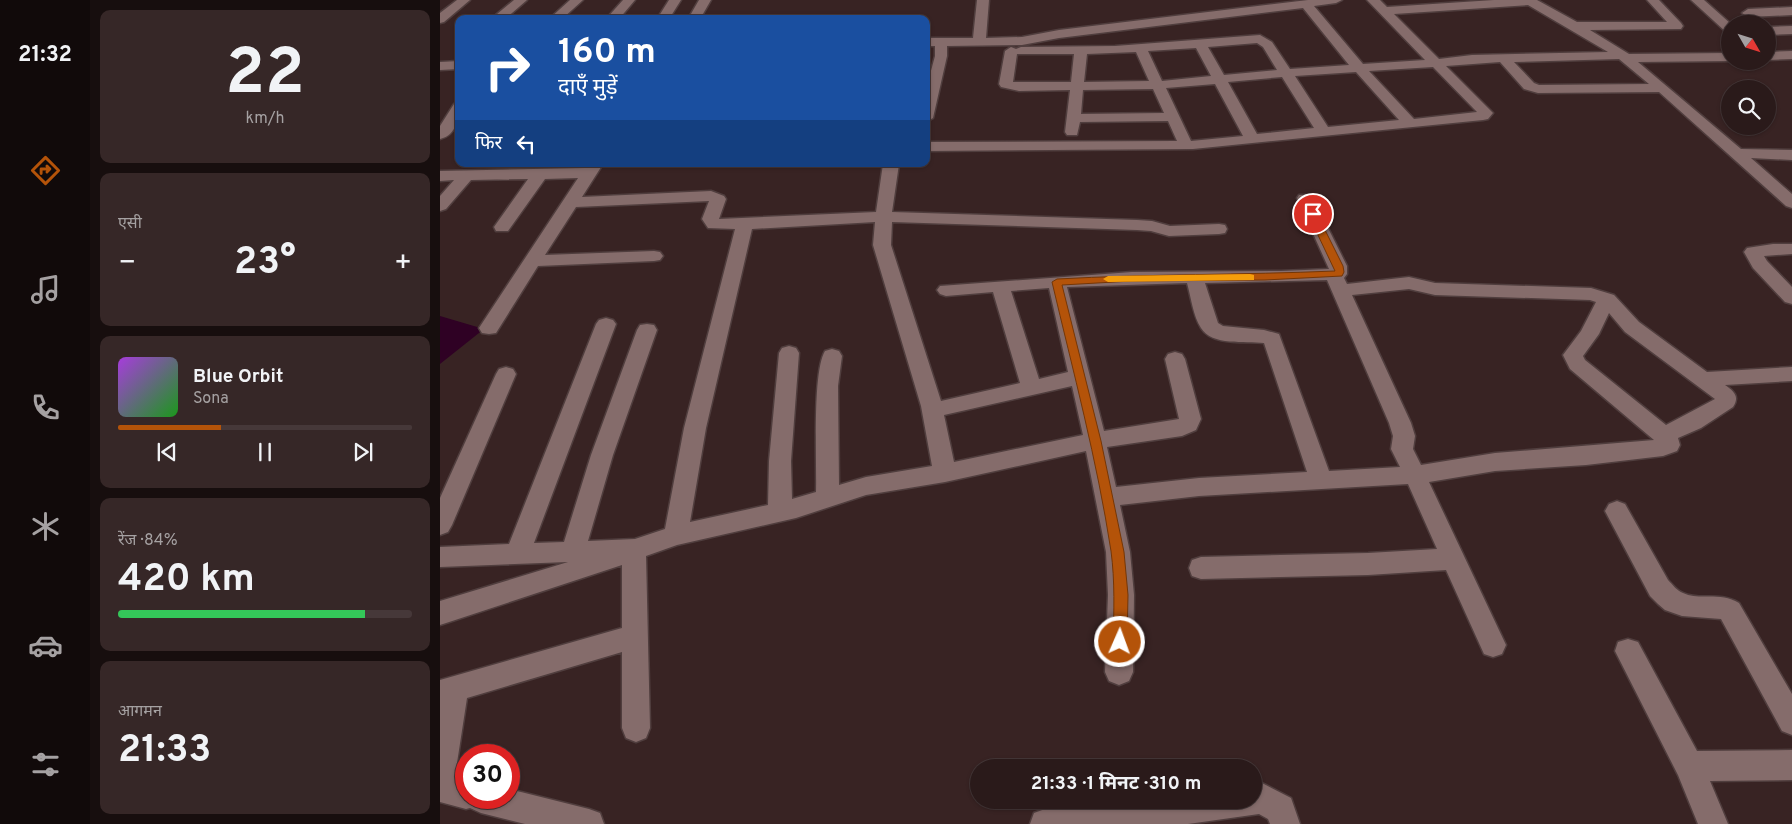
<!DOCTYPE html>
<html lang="hi">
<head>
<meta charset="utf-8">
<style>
	:root { --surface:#2a1a1a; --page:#362727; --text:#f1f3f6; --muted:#a5a1a2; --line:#463839; --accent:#b45309 }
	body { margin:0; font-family:Overpass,"Noto Sans Devanagari",sans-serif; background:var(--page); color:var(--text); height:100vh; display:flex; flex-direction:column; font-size:19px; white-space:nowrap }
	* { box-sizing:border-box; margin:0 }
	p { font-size:16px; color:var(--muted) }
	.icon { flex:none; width:28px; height:28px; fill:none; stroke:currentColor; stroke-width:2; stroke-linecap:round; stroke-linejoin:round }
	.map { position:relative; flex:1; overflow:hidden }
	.panel { display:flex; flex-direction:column; gap:10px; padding:10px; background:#170e0e; width:350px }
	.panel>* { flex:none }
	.guide { position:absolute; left:15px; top:15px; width:475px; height:152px; border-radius:10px; box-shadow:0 1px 4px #0004,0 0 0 1px var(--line); background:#1a4fa0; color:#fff; overflow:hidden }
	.needle { width:32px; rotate:129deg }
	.fabs { position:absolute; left:1281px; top:15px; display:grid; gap:10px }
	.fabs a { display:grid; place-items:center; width:55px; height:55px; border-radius:50%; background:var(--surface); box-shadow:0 1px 4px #0004,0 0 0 1px var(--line); font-size:25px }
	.speed { position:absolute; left:15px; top:744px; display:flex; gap:10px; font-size:25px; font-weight:700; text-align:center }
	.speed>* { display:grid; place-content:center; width:65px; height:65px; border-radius:50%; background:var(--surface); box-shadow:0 1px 4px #0004,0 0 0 1px var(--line); line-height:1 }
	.speed .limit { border:8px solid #d22; background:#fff; color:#111 }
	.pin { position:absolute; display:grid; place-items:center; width:42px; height:42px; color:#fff; margin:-21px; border:2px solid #fff; border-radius:50%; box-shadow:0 1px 5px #0007 }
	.me { position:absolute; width:55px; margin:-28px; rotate:2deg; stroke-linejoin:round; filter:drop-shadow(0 0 4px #0008) }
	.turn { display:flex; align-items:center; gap:18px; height:105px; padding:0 20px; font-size:22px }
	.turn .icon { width:65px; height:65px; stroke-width:2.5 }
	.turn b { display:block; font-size:35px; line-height:42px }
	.then { display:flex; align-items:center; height:48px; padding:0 20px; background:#0003; gap:10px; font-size:19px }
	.big { font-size:38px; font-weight:700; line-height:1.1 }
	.panel .tile { flex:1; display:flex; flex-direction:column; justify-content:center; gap:8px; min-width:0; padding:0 18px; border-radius:10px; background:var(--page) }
	.panel .dial { align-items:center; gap:0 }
	.dial b { font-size:65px; line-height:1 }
	.song { display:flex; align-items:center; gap:15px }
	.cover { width:60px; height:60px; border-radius:8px; background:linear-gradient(135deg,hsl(280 70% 55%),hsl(120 70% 35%)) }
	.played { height:5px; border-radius:2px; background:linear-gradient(90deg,var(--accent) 35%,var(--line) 35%) }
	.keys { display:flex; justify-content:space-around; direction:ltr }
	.heat { display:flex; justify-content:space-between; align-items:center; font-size:28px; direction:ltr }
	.charge { height:8px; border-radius:4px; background:linear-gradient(90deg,#34c759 84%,var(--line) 0) }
	.trip { position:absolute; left:530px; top:759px; width:292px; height:50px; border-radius:25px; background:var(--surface); box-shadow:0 1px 4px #0004,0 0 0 1px var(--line); font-weight:700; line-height:50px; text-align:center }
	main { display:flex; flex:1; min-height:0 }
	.tabs { display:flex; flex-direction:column; width:90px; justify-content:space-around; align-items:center; background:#110a0a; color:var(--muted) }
	.tabs .icon { width:35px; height:35px }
	.tabs .active { color:var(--accent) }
	.tabs b { font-size:22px; color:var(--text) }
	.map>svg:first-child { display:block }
	.water { fill:#2f0124 }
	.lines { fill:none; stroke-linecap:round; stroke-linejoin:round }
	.minor-casing { stroke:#503e3e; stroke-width:3 }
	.minor { fill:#856c6b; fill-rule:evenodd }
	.route { fill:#b45309; stroke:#753606 }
	.slow { fill:#f59e0b }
</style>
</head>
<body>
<main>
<nav class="tabs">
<b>21:32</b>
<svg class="icon active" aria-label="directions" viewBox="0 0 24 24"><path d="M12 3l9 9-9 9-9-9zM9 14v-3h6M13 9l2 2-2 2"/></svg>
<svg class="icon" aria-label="music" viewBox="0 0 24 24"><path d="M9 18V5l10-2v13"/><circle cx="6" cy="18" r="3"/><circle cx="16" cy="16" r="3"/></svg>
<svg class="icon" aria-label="phone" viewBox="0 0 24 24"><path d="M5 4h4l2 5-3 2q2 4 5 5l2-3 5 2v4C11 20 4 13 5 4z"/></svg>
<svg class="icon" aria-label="climate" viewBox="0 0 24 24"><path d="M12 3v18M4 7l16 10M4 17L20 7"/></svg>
<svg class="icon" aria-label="car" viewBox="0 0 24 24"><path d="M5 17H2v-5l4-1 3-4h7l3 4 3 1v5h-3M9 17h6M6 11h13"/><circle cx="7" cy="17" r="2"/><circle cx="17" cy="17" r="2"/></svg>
<svg class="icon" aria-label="filters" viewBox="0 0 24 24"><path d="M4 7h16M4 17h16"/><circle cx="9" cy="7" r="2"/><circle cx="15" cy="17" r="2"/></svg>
</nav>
<section class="panel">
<div class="tile dial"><b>22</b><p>km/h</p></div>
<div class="tile"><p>एसी</p>
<div class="heat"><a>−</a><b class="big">23°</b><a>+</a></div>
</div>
<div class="tile">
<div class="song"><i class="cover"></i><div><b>Blue Orbit</b><p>Sona</p></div></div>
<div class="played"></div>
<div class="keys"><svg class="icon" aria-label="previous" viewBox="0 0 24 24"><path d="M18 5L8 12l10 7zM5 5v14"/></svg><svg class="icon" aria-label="pause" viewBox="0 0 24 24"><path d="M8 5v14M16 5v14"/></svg><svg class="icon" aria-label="next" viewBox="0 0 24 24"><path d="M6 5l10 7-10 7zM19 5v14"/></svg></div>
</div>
<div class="tile"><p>रेंज · 84%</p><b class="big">420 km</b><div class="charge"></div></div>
<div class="tile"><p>आगमन</p><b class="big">21:33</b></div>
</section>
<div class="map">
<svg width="1352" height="824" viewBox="0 0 1352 824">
	<rect width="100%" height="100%" fill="#382323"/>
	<path class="water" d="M0,316l44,13 -44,35z"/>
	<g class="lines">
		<g class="minor-casing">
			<g id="minor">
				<path d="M17,0h13l-26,22 -4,1v-10z"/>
				<path d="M74,0h13l-22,19h-14z"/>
				<path d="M130,0h13l-21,19h-13z"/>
				<path d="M183,0h12l-16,19h-13z"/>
				<path d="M229,0h12l-12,19h-12z"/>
				<path d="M259,0h12l-11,19h-12z"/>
				<path d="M537,0h12l-3,38 36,-1 37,-7 249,-30h34l-6,3 -22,3 49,58 62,-4 -58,-60h13l7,7 107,-7h43l40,22h90l-20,-22h12l22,23 2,3 -2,3 -91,1 39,24 101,-1v8l-92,1 103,87 51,1v10l-41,-2 41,36v14l-6,-2 -127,-114 -121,1 -14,-4 -24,-27 -54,4 47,47 -5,6 -5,1 -290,29 -267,2v-9l251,-1 -9,-20 -88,1 -3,13h-10l-2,-3 5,-42 -51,1 -18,-4 -2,-3 6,-33 6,-4 5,2 5,-2 94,-1 145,-11 12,7 18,27 59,-4 -46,-57 -244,30 -37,7 -75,1v10l-14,62 -7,4v-33l9,-33v-10h-9v-8h47zM1088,5l80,47 -136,3 -33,4 -45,-45zM817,43l6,4 14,23 -53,5 -16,-28zM756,48l15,28 -49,5 -14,-30zM696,52l13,29 -65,1 3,-28zM577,54h57l-3,28h-58zM1179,59l30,25 -110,1 -5,-2 -20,-21zM993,67l44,45 -63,7 -45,-48zM916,72l43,48 -71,7 -33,-51zM842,77l32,51 -57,6 -29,-52zM775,84l28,52 -52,5 -25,-53zM713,89l11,24 -83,1 2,-24z"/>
				<path d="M1251,0h13l27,24 -1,9 -4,-1z"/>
				<path d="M1352,7v8l-44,2 -6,-4 6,-4z"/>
				<path d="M1352,26v8l-24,1v-8z"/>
				<path d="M1352,51v8l-24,1v-8z"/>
				<path d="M19,61v8l-19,1v-8z"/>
				<path d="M19,103c0,14 -2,32 -19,36v-13l14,-22z"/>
				<path d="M147,164h16l-21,33 129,-6 13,5 2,3 -7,20 157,-7 7,-48h16l-7,48 245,8 15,1 18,5 49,-2 6,1 2,4 -2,4 -6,1 -50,2 -18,-5 -14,-1 -245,-8 -1,23 50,156 79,-18 -27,-91 -47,4 -6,-2 -3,-4 3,-4 192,-14 149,-1 48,-2 -32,-71 2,-3h12l2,3 34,68v8l-3,4 3,6 62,-7 26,6 156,5 23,7 25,27 68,50 85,-5v14l-67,4c9,6 15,12 8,22l-32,21 -23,10 2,7 -3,6 -14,5 -77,9 -91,6 -66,11 77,163 -4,9 -9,3 -9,-3 -38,-84 -78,5 -167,4 -9,-3 -3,-8 3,-8 9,-3 167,-4 69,-4 -29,-65 -209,12 -79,9 10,47 4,43 -1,77 -4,9 -10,4 -10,-4 -4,-9 3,-77 -2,-43 -20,-101 -141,31 -79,13 -70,23 -119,27 -31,11 4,172 -4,10 -10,4 -10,-4 -4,-10v-76l-155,46 -12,78 11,3v19h43v-9l80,20 11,4 4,11h-79l-44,-11 -11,-5 -4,1 -26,-7v-122l182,-52v-63l-182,60v-24l128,-39 -128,5v-20l69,-3 87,-220 3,-4 7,-2 7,2 3,4 -82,219 30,-1 27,-87 46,-125 3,-5 7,-1 7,1 3,5 -44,125 -25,86 47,-2 30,-10 19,-101 51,-199 -27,-1 -6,-9 7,-18 -133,6 -31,48 109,-4 6,1 3,4 -3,4 -6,1 -116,5 -42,67 -7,1 -7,-1 -3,-5 99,-150 -33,1 -37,52h-12l-2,-4 34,-48 -57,1 -25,29 -6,2v-15l14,-16 -14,1v-10l144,-3zM435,222l-2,23 48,161 11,60 -66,11 -27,8 -1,-99 4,-30 -3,-5 -7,-2 -7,2c-13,21 -8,113 -9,141l-24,7 -1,-38 8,-108 -3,-5 -7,-2 -7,2 -3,5 -10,108 -1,44 -78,17 16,-94 46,-199zM887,280l62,143 4,13 -2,13 9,18 -71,4 -50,-137 -15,-4 -41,-4 -5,-3 -13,-40zM747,283c4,14 6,33 14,45 11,18 44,13 63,15l43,129 -108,6 -83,9 -9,-40 75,-11 14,-6 5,-11 -16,-60 -3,-5 -7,-2 -7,2 -3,5 14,60 -75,12 -37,-144zM609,288l19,84 -29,7 -28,-88zM969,289l26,6 155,5 6,2 -15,29 -18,24 7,14 84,71 -159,13 -74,12 -8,-16 2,-13 -4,-13 -59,-128zM1169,313l16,19 90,67 -49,26 -81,-65 -2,-4 16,-22zM632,386l11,49 -129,27 -10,-47z"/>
				<path d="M1333,244h19v10l-28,2 3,5 25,26v17l-7,-2 -32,-34 -9,-16 3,-4z"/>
				<path d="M66,367l7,2 3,5 -64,151 -4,7 -8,3v-37l56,-124 3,-5z"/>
				<path d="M1177,501l8,3 43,76c5,5 9,11 15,13 17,8 36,-2 56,10l53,91v41l-10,-4 -61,-112 -39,-3 -17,-6 -7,-6 -8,-8 -45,-85 4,-7z"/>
				<path d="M1188,639l10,3 59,109 95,-1v30l-82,1 18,43h-30l-20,-49 -63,-124 3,-9z"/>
				<path d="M822,783l29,15 9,26h-30l-2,-5 -9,-5 -71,10h-158l4,-11 11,-4 84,-9h125v-15z"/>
			</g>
		</g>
		<use href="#minor" class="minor"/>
	</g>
	<path class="route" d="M873,212l4,2 26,52 1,6 -2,4 -77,4 -133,1 -70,4 39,156 23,111 4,43 -1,47 -2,5 -5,2 -5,-2 -2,-5c1,-30 2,-61 -2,-91 -14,-91 -38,-180 -59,-269l5,-3c92,-5 185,-4 278,-8l-27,-57z"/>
	<path class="slow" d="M810,274l4,1v5l-146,2 -5,-3 5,-3z"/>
</svg>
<div class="fabs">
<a><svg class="needle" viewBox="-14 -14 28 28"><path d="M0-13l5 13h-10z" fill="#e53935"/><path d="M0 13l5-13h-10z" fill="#a5a1a2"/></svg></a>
<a><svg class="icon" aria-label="search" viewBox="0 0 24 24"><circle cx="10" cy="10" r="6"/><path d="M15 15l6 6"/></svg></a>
</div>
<div class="speed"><div class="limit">30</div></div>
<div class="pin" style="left:873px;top:214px;background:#d93025"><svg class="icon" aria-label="arrive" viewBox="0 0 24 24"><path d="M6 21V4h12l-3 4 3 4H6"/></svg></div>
<svg class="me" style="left:680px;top:642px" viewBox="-20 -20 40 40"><circle r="17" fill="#b45309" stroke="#fff" stroke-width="3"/><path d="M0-11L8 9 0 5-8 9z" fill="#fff"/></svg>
<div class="trip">21:33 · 1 मिनट · 310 m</div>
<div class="guide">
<div class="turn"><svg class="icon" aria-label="right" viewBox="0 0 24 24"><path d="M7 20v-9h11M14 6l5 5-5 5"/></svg><div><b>160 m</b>दाएँ मुड़ें</div></div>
<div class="then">फिर<svg class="icon" aria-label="left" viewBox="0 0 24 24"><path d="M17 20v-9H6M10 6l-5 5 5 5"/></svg></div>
</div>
</div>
</main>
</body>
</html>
